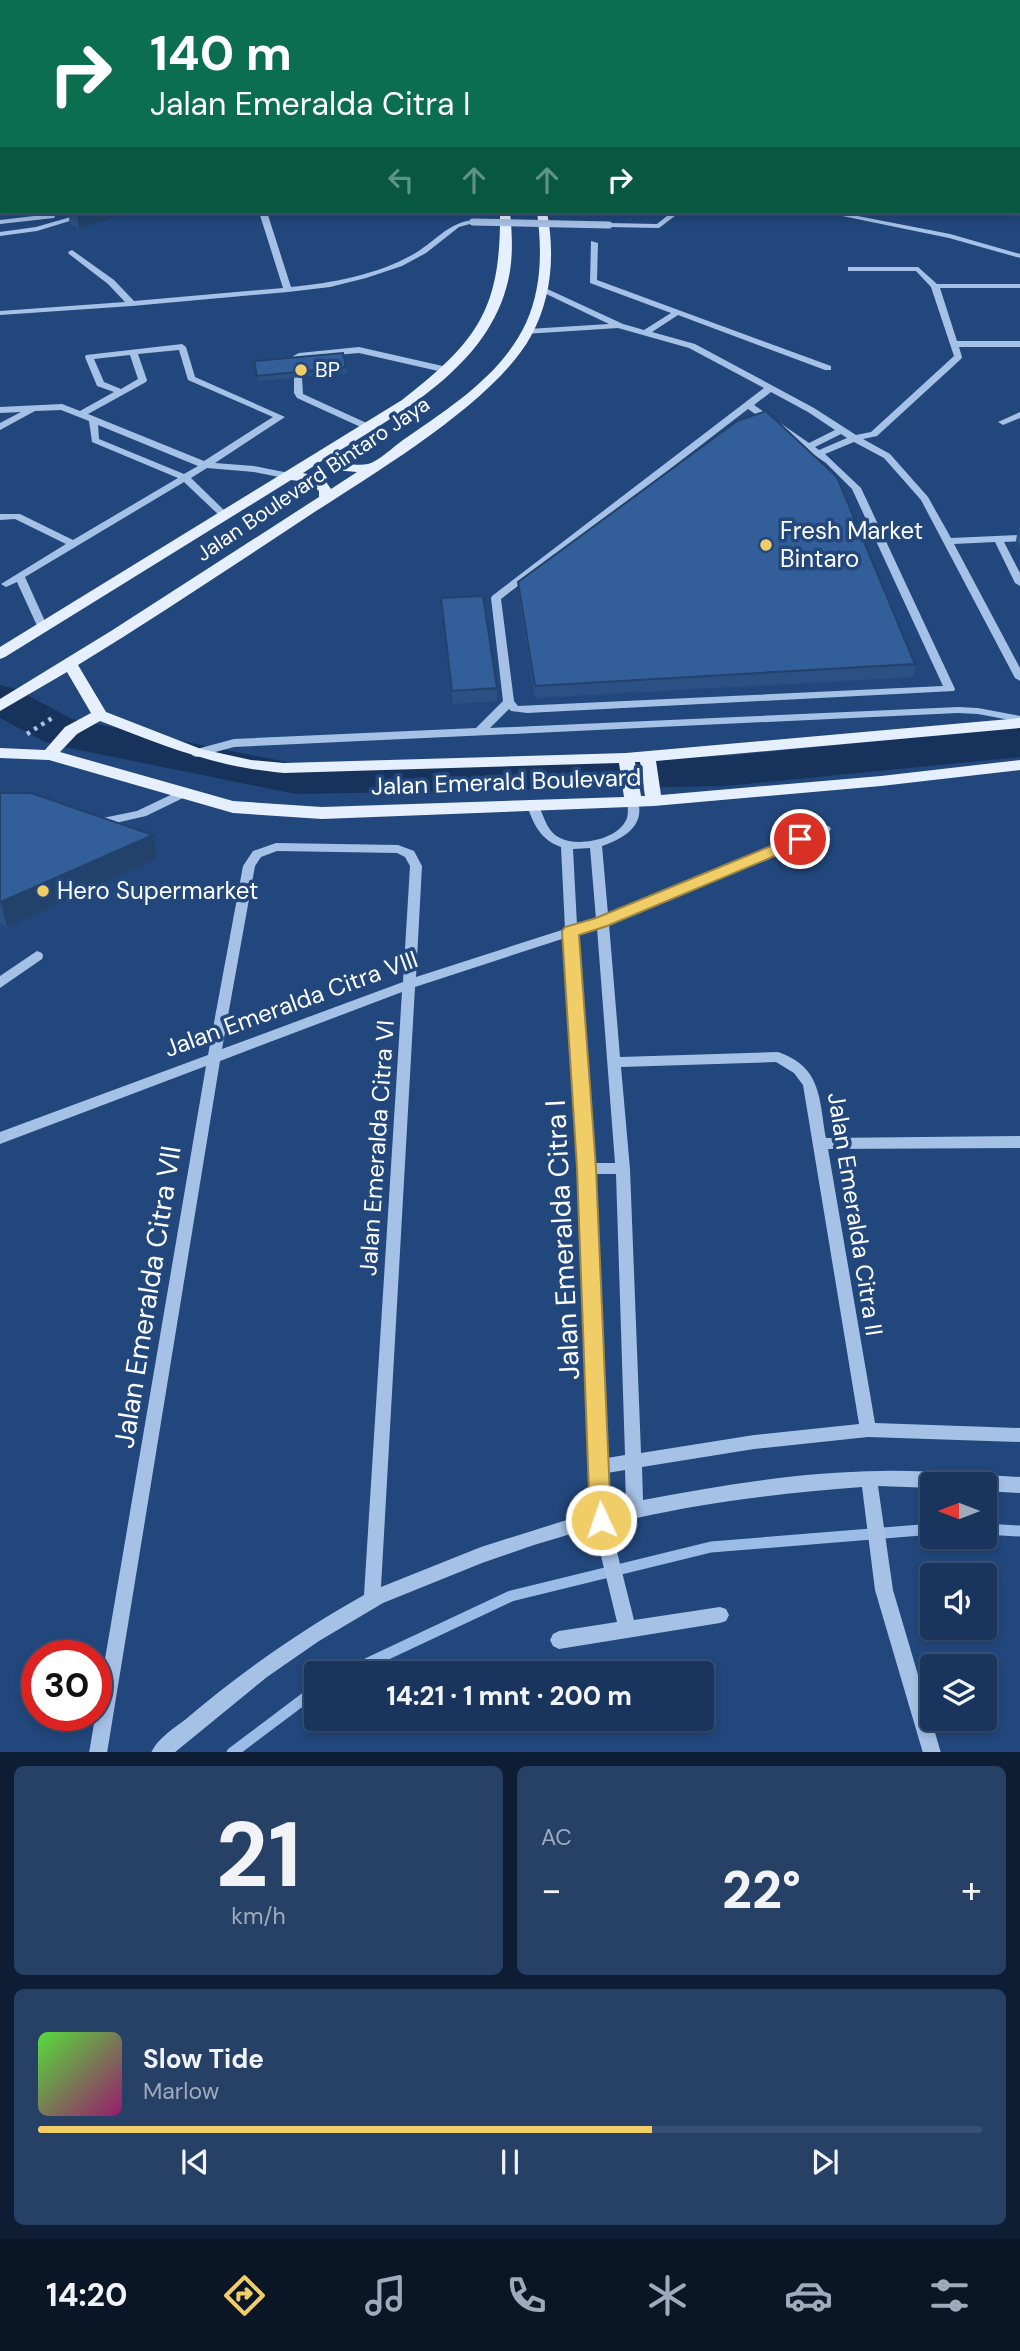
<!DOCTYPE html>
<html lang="id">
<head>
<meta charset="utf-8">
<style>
	:root { --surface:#1a355d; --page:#274066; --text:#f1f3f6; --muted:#9fabbc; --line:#385072; --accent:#f1cd68 }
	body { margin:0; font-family:"DM Sans",sans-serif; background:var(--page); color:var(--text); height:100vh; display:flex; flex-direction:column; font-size:26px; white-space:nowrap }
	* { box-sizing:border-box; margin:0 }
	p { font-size:23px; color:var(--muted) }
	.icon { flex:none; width:38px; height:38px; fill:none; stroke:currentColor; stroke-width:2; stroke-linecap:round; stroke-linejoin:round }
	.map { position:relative; height:1752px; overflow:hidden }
	.sheet { display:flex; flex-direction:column; gap:14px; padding:14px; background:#0e1d33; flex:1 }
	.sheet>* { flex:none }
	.guide { position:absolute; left:0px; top:0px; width:1020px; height:214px; box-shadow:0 4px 10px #0003,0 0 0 2px var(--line); background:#0b6e4f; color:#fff; overflow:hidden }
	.needle { width:46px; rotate:270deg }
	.buttons { position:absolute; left:920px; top:1472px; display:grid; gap:14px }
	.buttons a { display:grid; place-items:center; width:77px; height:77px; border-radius:7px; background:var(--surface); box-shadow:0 4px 10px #0003,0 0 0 2px var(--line); font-size:35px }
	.speed { position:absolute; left:21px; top:1640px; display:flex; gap:14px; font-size:35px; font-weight:700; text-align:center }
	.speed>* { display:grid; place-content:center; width:91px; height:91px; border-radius:50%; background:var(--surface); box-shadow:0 4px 10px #0003,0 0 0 2px var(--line); line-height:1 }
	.speed .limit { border:10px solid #d22; background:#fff; color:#111 }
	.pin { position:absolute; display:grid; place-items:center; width:60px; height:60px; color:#fff; margin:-30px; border:4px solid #fff; border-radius:50%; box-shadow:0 2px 7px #0007 }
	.me { position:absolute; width:77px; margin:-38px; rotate:357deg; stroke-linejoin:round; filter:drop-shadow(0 0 5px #0008) }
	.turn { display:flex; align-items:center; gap:24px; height:147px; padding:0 35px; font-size:32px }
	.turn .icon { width:91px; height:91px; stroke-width:2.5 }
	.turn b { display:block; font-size:49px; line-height:60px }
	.lanes { display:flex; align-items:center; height:66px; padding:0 35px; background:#0003; justify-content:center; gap:35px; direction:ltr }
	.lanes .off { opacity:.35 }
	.big { font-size:52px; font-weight:800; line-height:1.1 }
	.sheet .tile { flex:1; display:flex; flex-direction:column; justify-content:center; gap:10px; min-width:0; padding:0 24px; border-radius:10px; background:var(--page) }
	.sheet .dial { align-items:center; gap:0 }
	.dial b { font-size:91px; line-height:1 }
	.song { display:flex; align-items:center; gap:21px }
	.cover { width:84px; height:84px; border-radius:10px; background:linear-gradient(135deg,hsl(110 70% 55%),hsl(320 70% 35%)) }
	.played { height:7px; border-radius:4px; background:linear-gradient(90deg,var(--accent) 65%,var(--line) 65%) }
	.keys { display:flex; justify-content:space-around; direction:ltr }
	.heat { display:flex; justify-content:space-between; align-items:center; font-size:38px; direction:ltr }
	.sheet .tiles { flex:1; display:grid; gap:14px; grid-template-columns:1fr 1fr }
	.tile:last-child { grid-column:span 2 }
	.trip { position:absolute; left:304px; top:1661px; width:410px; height:70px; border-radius:7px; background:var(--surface); box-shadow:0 4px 10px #0003,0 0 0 2px var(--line); font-weight:800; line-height:70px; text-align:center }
	.tabs { display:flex; height:112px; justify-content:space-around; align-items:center; background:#0a1525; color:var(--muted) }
	.tabs .icon { width:49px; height:49px }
	.tabs .active { color:var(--accent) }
	.tabs b { font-size:32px; color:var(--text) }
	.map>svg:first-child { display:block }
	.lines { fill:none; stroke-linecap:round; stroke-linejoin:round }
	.stream { stroke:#9abce7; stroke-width:11 }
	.river { fill:#17335c; fill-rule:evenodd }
	.path-far1 { stroke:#a6c1e6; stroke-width:2.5; stroke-dasharray:2 2.5; stroke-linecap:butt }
	.path { stroke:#a6c1e6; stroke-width:4.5; stroke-dasharray:3.5 5; stroke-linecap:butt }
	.minor { fill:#a6c1e6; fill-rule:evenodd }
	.major { fill:#e6effd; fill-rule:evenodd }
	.minor-bridge { stroke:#a6c1e6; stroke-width:7 }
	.wall { fill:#2b5184 }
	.shaded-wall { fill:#23426b }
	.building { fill:#325e99; stroke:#23426b; stroke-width:2 }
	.route { fill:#f1cd68; stroke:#9d8544; stroke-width:2 }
	.poi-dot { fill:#f1cd68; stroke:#22477c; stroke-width:2.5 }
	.labels { text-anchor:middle; stroke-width:7; stroke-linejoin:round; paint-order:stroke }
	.far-poi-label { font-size:21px; fill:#fff; stroke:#22477c; text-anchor:start }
	.far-street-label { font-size:21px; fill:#fff; stroke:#22477c }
	.poi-label { font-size:24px; fill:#fff; stroke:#22477c; text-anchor:start }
	.street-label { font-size:24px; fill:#fff; stroke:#22477c }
	.near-street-label { font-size:28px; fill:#fff; stroke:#22477c }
</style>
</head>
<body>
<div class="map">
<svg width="1020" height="1753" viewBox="0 0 1020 1753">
	<rect width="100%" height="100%" fill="#22477c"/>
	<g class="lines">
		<g class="stream">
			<path d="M985,1529l35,2"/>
			<path d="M347,1673l164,-77 200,-49 222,-18"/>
			<path d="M232,1753l85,-64"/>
		</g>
		<path class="river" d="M0,685l16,4 56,30 224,45 430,-8 294,-29v30l-294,29 -430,8 -237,-48 -16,-5 -43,-23z"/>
		<g class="path-far1">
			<path d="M30,0l2,2"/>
			<path d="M227,2h28"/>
		</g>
		<path class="path" d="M27,734l25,-16"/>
		<g class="minor">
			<path d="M471,0h6l-7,2z"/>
			<path d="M517,0h6l-7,2z"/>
			<path d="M622,0h6l-7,2z"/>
			<path d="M797,0h7l-9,2z"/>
			<path d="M958,0h7l-9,2z"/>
			<rect x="1018" y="32" width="2" height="4"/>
			<path d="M1018,56l2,1v5h-2z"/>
			<rect x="1018" y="132" width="2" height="4"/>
			<rect x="1018" y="156" width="2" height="5"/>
			<rect x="0" y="201" width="2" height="5"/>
			<path d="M88,212h11l-62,19 -37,5v-4l36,-5z"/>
			<path d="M259,212h8l24,75c41,-4 85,-12 121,-32 22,-12 35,-32 61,-35l4,2 -18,5 -33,26 -24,13 -36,12 -36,9 -42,5 -156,14 -132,9v-4l125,-9 -17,-18 -39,-30 -1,-2 4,-2 42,30 20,21 149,-13z"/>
			<path d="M672,212h8l-21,16 -50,-1 -4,-2 4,-2 48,1z"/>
			<path d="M823,212h14l113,22 70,20v4l-71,-20z"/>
			<path d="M51,214l4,2 -1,2 -54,6v-4z"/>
			<path d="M591,241l7,2 -1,37 234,86v4h-6l-147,-55 -26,17 43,12 119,64 42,27 15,-3 83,-76 -23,-69 -15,-16h-68v-4h70l19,17h83v4h-80l17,53h63v6h-61l3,10 -1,2 -84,77 -14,3 27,15 38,43 23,41 69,-3v6l-16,1 16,31v13l-5,-3 -20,-41 -41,2 66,124v13l-5,-3 -94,-178 -37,-42 -30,-16 -29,12 36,34 94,201 -1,2 -427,22 -16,-2 -2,-2 -19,19 468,-21 20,1 42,8v6l-42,-8 -20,-1 -724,34 -37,10 -4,-1 -2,-3 2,-3 41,-11 242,-11 27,-27 -12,-103 1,-2 272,-208 -75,-40 -71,-20 -93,6 -1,-2 4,-3 81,-5 -69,-33 -1,-2 4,-2 80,37 21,6 27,-17 -81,-30zM771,392l37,20 27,18 -26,13 -55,-38zM748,409l78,54 26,26 91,197 -425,20 -4,-5 -13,-102zM841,434l6,4 -28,12 -4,-3z"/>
			<path d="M182,344l4,3 9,30 90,40 -70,46 39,3 35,7 5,3 -5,3 -35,-7 -47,-4 -16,10 37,36v4h-6l-38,-36 -159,95 23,51 -1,2h-8l-22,-48 -11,5 -5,-3 65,-40 -51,-25 -15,1v-6h20l53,26 105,-62 -86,-36 -3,-21 -28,-11 -26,1 -35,19v-7l21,-11 -21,1v-6l62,-3 18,7 34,-19 -17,-6 -12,-29 1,-2zM179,350l9,30 85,37 -69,44 -116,-47 58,-32 1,-2 -9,-26zM130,355l8,24 -17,10 -17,-7 -10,-23zM98,425l100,41 -14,8 -85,-35z"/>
			<path d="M359,347l88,20 4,3 -4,3 -88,-20 -58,5 -2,7 -3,1 -4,-3 1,-7 6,-3z"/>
			<path d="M298,375l4,3 1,16 68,31v4h-6l-68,-31 -3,-5v-15z"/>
			<path d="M1020,412v6l-17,7 -5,-3z"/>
			<path d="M181,790l4,1 2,3 -2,3 -39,19 -48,11 -6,-4 6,-4 39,-8z"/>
			<path d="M633,797l4,1c10,27 -13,41 -35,48l6,68 213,-88h8l2,3 -2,3 -220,92 11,133 158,-5c44,15 41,47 48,86l194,-2v12l-192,1 47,274 145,5v14l-152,-5 -114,12 -112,18 1,33c78,-15 158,-28 238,-29 47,-1 93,4 139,6v16l-35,-2v-7h-52v4l-55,-2 15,104 48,163h-18l-48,-163 -13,-103c-85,6 -170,17 -252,37l24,96 86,-13 6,2 3,6 -3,6 -6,2 -161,26 -6,-3 -3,-6 3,-6 6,-3 58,-9 -23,-95 -60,18 -52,18 -99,40 -64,38 -52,36 -93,76h-23c6,-14 23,-25 35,-34 55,-47 114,-88 178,-124l38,-603 -182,69 -113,692h-18l117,-687 -206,78v-12l208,-77 35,-189 10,-15 23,-8 122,2 16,6 8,15 -6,111 149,-48 -4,-82c-20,-7 -28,-23 -34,-42l2,-3h8c7,13 9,29 23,36 17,9 55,2 65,-16 4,-6 3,-14 2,-21zM590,848l6,71 -19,6 -4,-76zM277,851l120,2 8,4 5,9 -7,116 -181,67 33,-183 6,-9zM597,928l18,235h-21l-17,-229zM565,938l15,230 11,295 -2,4 2,5 1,40 -111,35 -100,40 34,-600zM776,1062l18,11 9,12 56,339 -105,11 -113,18 -11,-284 -9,-102zM594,1174h22l9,281 -18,3zM625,1470l1,34 -17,4 -2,-35z"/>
			<path d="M37,951l5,2 1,3 -1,3 -42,29v-12z"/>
		</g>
		<g class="major">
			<rect x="539" y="0" width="8" height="2"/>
			<path d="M558,0h9l-10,2z"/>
			<path d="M594,0h10l-11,2z"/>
			<path d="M500,212h10c2,20 3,40 0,59 -15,91 -104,138 -174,182l1,6c7,5 22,7 31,5 11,-3 25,-17 35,-24 46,-32 99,-65 123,-117 16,-35 16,-74 11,-111h10c8,42 5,86 -16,124 -36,66 -157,137 -221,179 -77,51 -154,102 -232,150l28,47 95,37 50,11 33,3 342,-10 394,-35v10l-364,33 5,34 220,-19 139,-16v10l-139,16 -227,20 -332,13 -89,-6 -184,-53 -49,-2v-10l45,2 20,-23 26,-14 -24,-41 -67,39v-12l111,-68 208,-134v-6l-10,-9 -18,-2 -286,177 -5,2v-12l402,-247c76,-59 99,-91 98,-188zM323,460l11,10 23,2 -26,17 -7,-10 -21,-6zM100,721c65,25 114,46 184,52l335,-10 5,34 -302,10 -89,-6 -173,-49 17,-18zM635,762h5l5,34h-4z"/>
		</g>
		<path class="minor-bridge" d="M473,222l136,3"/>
	</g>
	<g class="wall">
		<path d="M2,84v20l-2,-1v-18z"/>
		<path d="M68,212h64l-53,17 -9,-5z"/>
		<path d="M254,361l92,6 1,6 -89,8z"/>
		<path d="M1018,528h2v21l-4,-8z"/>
		<path d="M518,582l397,82 -2,13 -378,21 -17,-104z"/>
		<path d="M441,598l56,90v13l-44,3 -11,-94z"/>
		<path d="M0,793l157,66 -150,68 -7,-4z"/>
	</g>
	<g class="shaded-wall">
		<path d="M392,0h19v2h-22z"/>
		<path d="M0,185h2v15l-2,1z"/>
		<path d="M82,212h50l-53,17 -2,-16z"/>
		<path d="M153,835l4,24 -150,68 -6,-25z"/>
	</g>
	<g class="building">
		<path d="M248,0h43l8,2h-54z"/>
		<path d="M317,0h75l-3,2h-76z"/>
		<rect x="0" y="141" width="2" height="44"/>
		<path d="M343,353l3,14 -89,9 -3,-15z"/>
		<path d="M766,411l71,66 78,187 -380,22 -17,-104 219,-161z"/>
		<path d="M483,596l14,92 -45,3 -11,-93z"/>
		<path d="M0,793h31l122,42 -152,67h-1z"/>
	</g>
	<path class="route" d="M800,834l8,5 -2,4 -199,83 -28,9 17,233 15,352 -3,7 -7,3 -8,-3 -3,-7 -13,-352 -15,-237 3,-4 31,-9z"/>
	<g class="poi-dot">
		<circle cx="301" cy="370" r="7"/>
		<circle cx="766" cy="545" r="7"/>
		<circle cx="43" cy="891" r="7"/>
	</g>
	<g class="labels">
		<g class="far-poi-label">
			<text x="315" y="377">BP</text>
		</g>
		<g class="far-street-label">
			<text transform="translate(313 479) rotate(-34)" y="7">Jalan Boulevard Bintaro Jaya</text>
		</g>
		<g class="poi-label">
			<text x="780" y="539">Fresh Market<tspan x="780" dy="28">Bintaro</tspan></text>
			<text x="57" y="899">Hero Supermarket</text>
		</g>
		<g class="street-label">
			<text transform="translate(506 782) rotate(-2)" y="8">Jalan Emerald Boulevard</text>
			<text transform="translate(291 1004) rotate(-20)" y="8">Jalan Emeralda Citra VIII</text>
			<text transform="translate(377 1148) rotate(-86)" y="8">Jalan Emeralda Citra VI</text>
			<text transform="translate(855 1214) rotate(81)" y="8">Jalan Emeralda Citra II</text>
		</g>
		<g class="near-street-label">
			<text transform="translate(562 1240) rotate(-93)" y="10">Jalan Emeralda Citra I</text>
			<text transform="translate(147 1297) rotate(-81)" y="10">Jalan Emeralda Citra VII</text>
		</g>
	</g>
</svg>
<div class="buttons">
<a><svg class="needle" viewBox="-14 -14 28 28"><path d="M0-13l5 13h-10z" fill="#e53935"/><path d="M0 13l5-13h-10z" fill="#9fabbc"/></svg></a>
<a><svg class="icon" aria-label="sound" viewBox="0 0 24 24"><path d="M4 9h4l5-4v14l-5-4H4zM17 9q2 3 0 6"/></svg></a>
<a><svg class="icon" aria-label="layers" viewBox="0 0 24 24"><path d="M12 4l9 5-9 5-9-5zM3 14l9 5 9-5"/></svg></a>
</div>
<div class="speed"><div class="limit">30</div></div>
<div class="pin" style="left:800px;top:839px;background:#d93025"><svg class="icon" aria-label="arrive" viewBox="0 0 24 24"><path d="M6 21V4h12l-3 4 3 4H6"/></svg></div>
<svg class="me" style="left:601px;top:1520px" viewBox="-20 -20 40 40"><circle r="17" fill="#f1cd68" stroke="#fff" stroke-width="3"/><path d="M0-11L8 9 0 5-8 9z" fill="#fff"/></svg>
<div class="trip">14:21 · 1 mnt · 200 m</div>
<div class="guide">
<div class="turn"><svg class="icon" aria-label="right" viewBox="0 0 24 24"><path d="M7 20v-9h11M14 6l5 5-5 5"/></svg><div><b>140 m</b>Jalan Emeralda Citra I</div></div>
<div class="lanes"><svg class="icon off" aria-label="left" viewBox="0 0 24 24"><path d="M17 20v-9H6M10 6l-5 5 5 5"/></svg><svg class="icon off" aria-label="ahead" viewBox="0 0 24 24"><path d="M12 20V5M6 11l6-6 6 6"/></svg><svg class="icon off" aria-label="ahead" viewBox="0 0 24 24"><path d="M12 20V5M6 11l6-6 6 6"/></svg><svg class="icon" aria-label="right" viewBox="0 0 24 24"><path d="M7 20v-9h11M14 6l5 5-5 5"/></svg></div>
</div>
</div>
<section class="sheet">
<div class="tiles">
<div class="tile dial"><b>21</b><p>km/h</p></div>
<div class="tile"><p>AC</p>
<div class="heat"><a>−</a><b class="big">22°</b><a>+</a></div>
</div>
<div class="tile">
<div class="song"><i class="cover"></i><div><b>Slow Tide</b><p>Marlow</p></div></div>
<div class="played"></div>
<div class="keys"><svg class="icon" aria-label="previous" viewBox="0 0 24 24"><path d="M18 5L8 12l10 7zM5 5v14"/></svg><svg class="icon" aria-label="pause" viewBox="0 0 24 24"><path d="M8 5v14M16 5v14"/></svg><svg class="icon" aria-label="next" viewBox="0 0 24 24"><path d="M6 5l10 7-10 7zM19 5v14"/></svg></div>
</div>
</div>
</section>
<nav class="tabs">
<b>14:20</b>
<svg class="icon active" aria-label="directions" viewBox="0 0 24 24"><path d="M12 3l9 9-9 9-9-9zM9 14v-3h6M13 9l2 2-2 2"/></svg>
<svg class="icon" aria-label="music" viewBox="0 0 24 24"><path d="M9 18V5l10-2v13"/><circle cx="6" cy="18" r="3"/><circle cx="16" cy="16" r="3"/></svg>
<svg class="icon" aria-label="phone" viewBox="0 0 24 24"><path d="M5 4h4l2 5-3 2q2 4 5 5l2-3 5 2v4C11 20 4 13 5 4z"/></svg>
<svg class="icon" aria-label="climate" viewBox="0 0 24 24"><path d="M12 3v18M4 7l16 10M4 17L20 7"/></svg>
<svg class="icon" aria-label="car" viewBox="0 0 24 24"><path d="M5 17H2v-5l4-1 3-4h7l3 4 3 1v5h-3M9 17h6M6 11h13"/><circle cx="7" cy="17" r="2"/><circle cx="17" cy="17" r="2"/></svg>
<svg class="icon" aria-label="filters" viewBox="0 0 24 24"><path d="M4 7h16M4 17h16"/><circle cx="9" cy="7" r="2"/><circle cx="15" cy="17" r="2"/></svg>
</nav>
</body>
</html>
